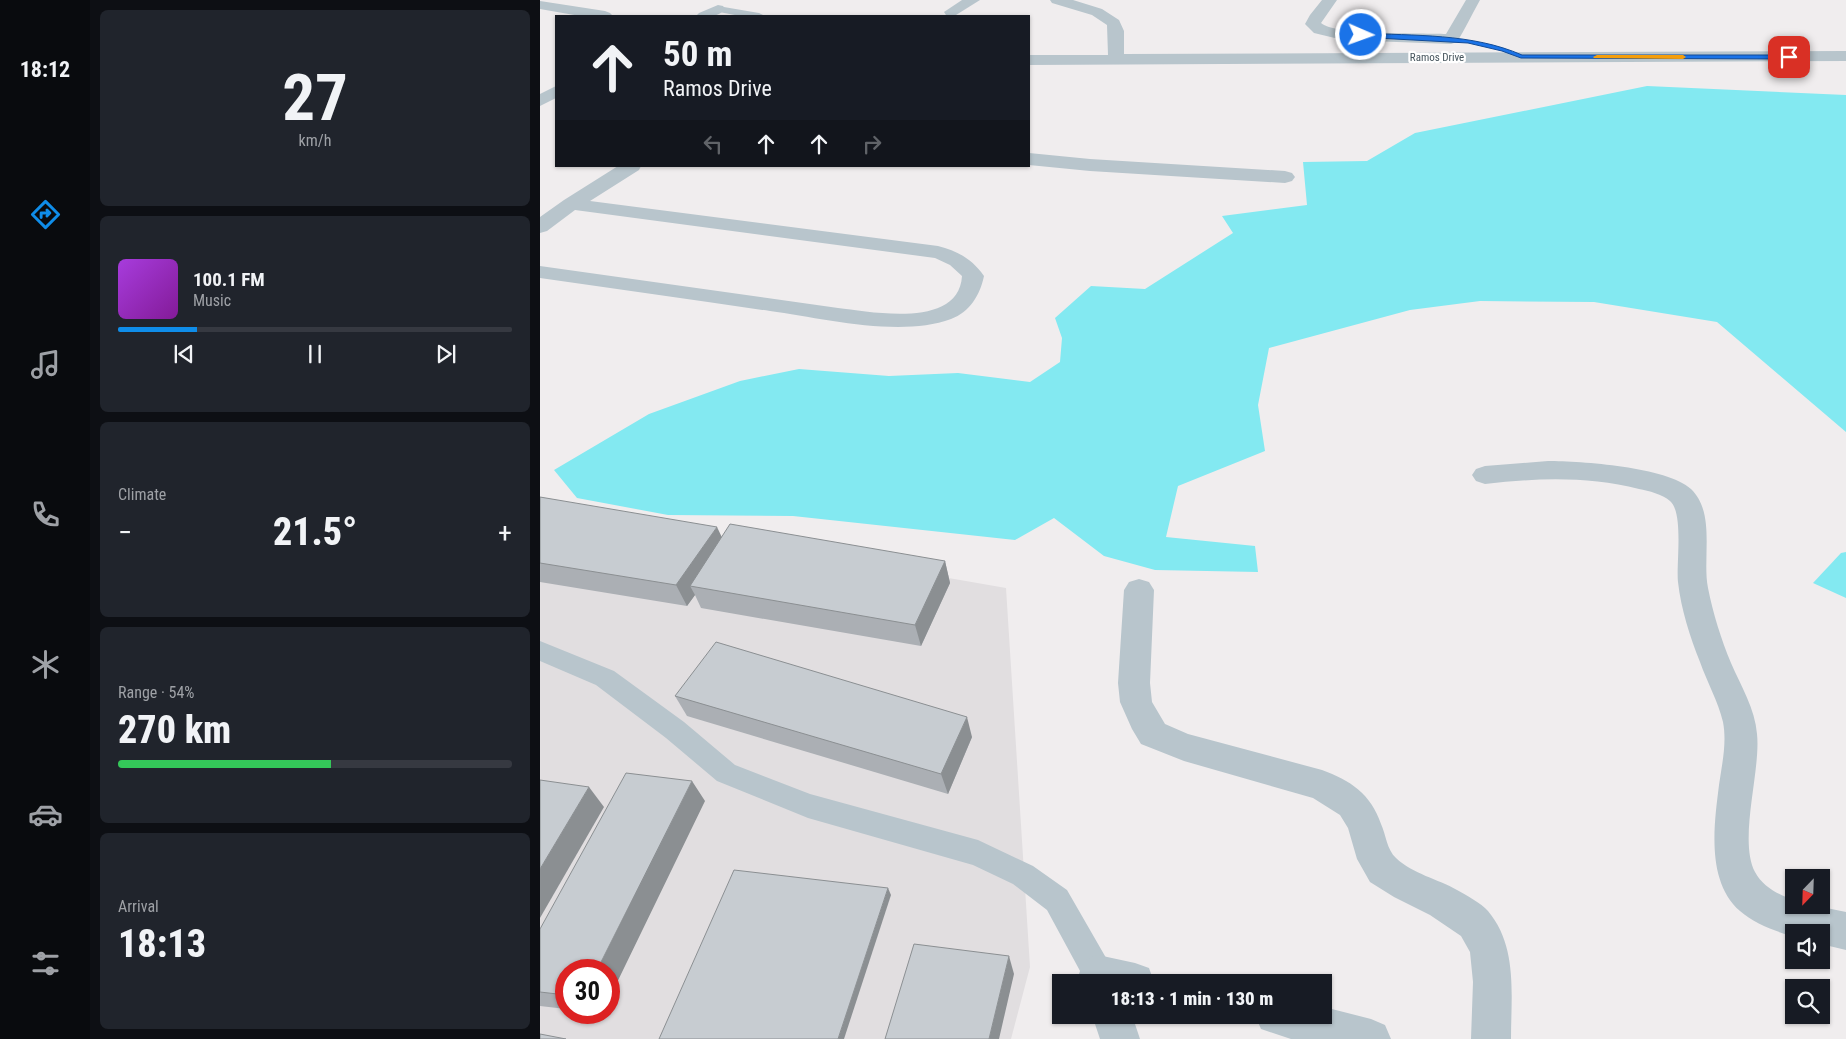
<!DOCTYPE html>
<html lang="en">
<head>
<meta charset="utf-8">
<style>
	:root { --surface:#171b24; --page:#20242c; --text:#f1f3f6; --muted:#9ea1a6; --line:#363941; --accent:#0f8de9 }
	body { margin:0; font-family:"Roboto Condensed",sans-serif; background:var(--page); color:var(--text); height:100vh; display:flex; flex-direction:column; font-size:19px; white-space:nowrap }
	* { box-sizing:border-box; margin:0 }
	p { font-size:16px; color:var(--muted) }
	.icon { flex:none; width:28px; height:28px; fill:none; stroke:currentColor; stroke-width:2; stroke-linecap:round; stroke-linejoin:round }
	.map { position:relative; flex:1; overflow:hidden }
	.sheet { display:flex; flex-direction:column; gap:10px; padding:10px; background:#0d0f14; width:450px }
	.sheet>* { flex:none }
	.banner { position:absolute; left:15px; top:15px; width:475px; height:152px; border-radius:0px; box-shadow:0 1px 4px #0004; background:#171b24; color:var(--text); overflow:hidden }
	.needle { width:32px; rotate:203deg }
	.fabs { position:absolute; left:1245px; top:869px; display:grid; gap:10px }
	.fabs a { display:grid; place-items:center; width:45px; height:45px; border-radius:0px; background:var(--surface); box-shadow:0 1px 4px #0004; font-size:25px }
	.speed { position:absolute; left:15px; top:959px; display:flex; gap:10px; font-size:25px; font-weight:700; text-align:center }
	.speed>* { display:grid; place-content:center; width:65px; height:65px; border-radius:50%; background:var(--surface); box-shadow:0 1px 4px #0004; line-height:1 }
	.speed .limit { border:8px solid #d22; background:#fff; color:#111 }
	.pin { position:absolute; display:grid; place-items:center; width:42px; height:42px; color:#fff; margin:-21px; border-radius:10px; box-shadow:0 2px 8px #0006 }
	.me { position:absolute; width:55px; margin:-28px; rotate:92deg; stroke-linejoin:round; filter:drop-shadow(0 0 4px #0008) }
	.turn { display:flex; align-items:center; gap:18px; height:105px; padding:0 25px; font-size:22px }
	.turn .icon { width:65px; height:65px; stroke-width:2.5 }
	.turn b { display:block; font-size:35px; line-height:42px }
	.lanes { display:flex; align-items:center; height:48px; padding:0 25px; background:#0003; justify-content:center; gap:25px; direction:ltr }
	.lanes .off { opacity:.35 }
	.big { font-size:38px; font-weight:800; line-height:1.1 }
	.sheet .card { flex:1; display:flex; flex-direction:column; justify-content:center; gap:8px; min-width:0; padding:0 18px; border-radius:8px; background:var(--page) }
	.sheet .dial { align-items:center; gap:0 }
	.dial b { font-size:65px; line-height:1 }
	.song { display:flex; align-items:center; gap:15px }
	.cover { width:60px; height:60px; border-radius:8px; background:linear-gradient(135deg,hsl(280 70% 55%),hsl(290 70% 35%)) }
	.played { height:5px; border-radius:2px; background:linear-gradient(90deg,var(--accent) 20%,var(--line) 20%) }
	.keys { display:flex; justify-content:space-around; direction:ltr }
	.heat { display:flex; justify-content:space-between; align-items:center; font-size:28px; direction:ltr }
	.charge { height:8px; border-radius:4px; background:linear-gradient(90deg,#34c759 54%,var(--line) 0) }
	.trip { position:absolute; left:512px; top:974px; width:280px; height:50px; border-radius:0px; background:var(--surface); box-shadow:0 1px 4px #0004; font-weight:800; line-height:50px; text-align:center }
	main { display:flex; flex:1; min-height:0 }
	.menu { display:flex; flex-direction:column; width:90px; justify-content:space-around; align-items:center; background:#090b0e; color:var(--muted) }
	.menu .icon { width:35px; height:35px }
	.menu .current { color:var(--accent) }
	.menu b { font-size:22px; color:var(--text) }
	.map>svg:first-child { display:block }
	.education { fill:#e1dee0; fill-rule:evenodd }
	.water { fill:#83e9f1 }
	.lines { fill:none; stroke-linecap:round; stroke-linejoin:round }
	.service { fill:#b8c5cc; fill-rule:evenodd }
	.minor { fill:#b8c5cc; fill-rule:evenodd }
	.wall { fill:#abafb4 }
	.shaded-wall { fill:#8b8f92 }
	.building { fill:#c7ccd1; stroke:#8b8f92 }
	.route { fill:#1a73e8; stroke:#114b97 }
	.slow { fill:#f59e0b }
	.labels { text-anchor:middle; stroke-width:4.5; stroke-linejoin:round; paint-order:stroke }
	.far-street-label { font-size:11px; fill:#45545c; stroke:#fff }
</style>
</head>
<body>
<main>
<nav class="menu">
<b>18:12</b>
<svg class="icon current" aria-label="directions" viewBox="0 0 24 24"><path d="M12 3l9 9-9 9-9-9zM9 14v-3h6M13 9l2 2-2 2"/></svg>
<svg class="icon" aria-label="music" viewBox="0 0 24 24"><path d="M9 18V5l10-2v13"/><circle cx="6" cy="18" r="3"/><circle cx="16" cy="16" r="3"/></svg>
<svg class="icon" aria-label="phone" viewBox="0 0 24 24"><path d="M5 4h4l2 5-3 2q2 4 5 5l2-3 5 2v4C11 20 4 13 5 4z"/></svg>
<svg class="icon" aria-label="climate" viewBox="0 0 24 24"><path d="M12 3v18M4 7l16 10M4 17L20 7"/></svg>
<svg class="icon" aria-label="car" viewBox="0 0 24 24"><path d="M5 17H2v-5l4-1 3-4h7l3 4 3 1v5h-3M9 17h6M6 11h13"/><circle cx="7" cy="17" r="2"/><circle cx="17" cy="17" r="2"/></svg>
<svg class="icon" aria-label="filters" viewBox="0 0 24 24"><path d="M4 7h16M4 17h16"/><circle cx="9" cy="7" r="2"/><circle cx="15" cy="17" r="2"/></svg>
</nav>
<section class="sheet">
<div class="card dial"><b>27</b><p>km/h</p></div>
<div class="card">
<div class="song"><i class="cover"></i><div><b>100.1 FM</b><p>Music</p></div></div>
<div class="played"></div>
<div class="keys"><svg class="icon" aria-label="previous" viewBox="0 0 24 24"><path d="M18 5L8 12l10 7zM5 5v14"/></svg><svg class="icon" aria-label="pause" viewBox="0 0 24 24"><path d="M8 5v14M16 5v14"/></svg><svg class="icon" aria-label="next" viewBox="0 0 24 24"><path d="M6 5l10 7-10 7zM19 5v14"/></svg></div>
</div>
<div class="card"><p>Climate</p>
<div class="heat"><a>−</a><b class="big">21.5°</b><a>+</a></div>
</div>
<div class="card"><p>Range · 54%</p><b class="big">270 km</b><div class="charge"></div></div>
<div class="card"><p>Arrival</p><b class="big">18:13</b></div>
</section>
<div class="map">
<svg width="1306" height="1039" viewBox="0 0 1306 1039">
	<rect width="100%" height="100%" fill="#f0edee"/>
	<path class="education" d="M0,507l466,81 24,379 -19,72h-471zM26,970h43v42h-43z"/>
	<g class="water">
		<path d="M1107,86l199,9v337l-129,-110 -123,-20 -114,-1 -70,9 -141,38 -11,57 7,46 -87,35 -12,51 89,9 3,26 -103,-2 -51,-14 -50,-38 -39,22 -222,-24 -125,-1 -91,-17 -23,-28 95,-56 91,-33 59,-12 90,7 69,-3 72,9 30,-20 2,-24 -7,-20 36,-32 54,3 88,-56 -11,-17 85,-11 -4,-43 64,-1 48,-28z"/>
		<path d="M1306,552v46l-33,-15 28,-30z"/>
	</g>
	<g class="lines">
		<g class="service">
			<path d="M178,6l41,7 6,3h-25l-26,-5 -2,-2z"/>
			<path d="M0,641l74,30 70,51 51,43 75,29 168,46 55,26 34,24 42,73 4,11 -4,8h-23l-39,-72 -34,-26 -40,-19 -165,-47 -91,-37 -51,-43 -70,-53 -56,-24z"/>
		</g>
		<g class="minor">
			<path d="M422,0h18l-24,15h-10l-2,-3z"/>
			<path d="M510,0h23l29,9 17,11 5,11v23l722,-3v10l-817,4v-10h79l-1,-30 -15,-10 -40,-12z"/>
			<path d="M782,0h15l-16,23c12,12 103,10 125,11l20,-34h14c-8,14 -15,29 -23,42l-6,2 -108,-4 -29,-7 -9,-9 5,-9z"/>
			<path d="M0,1l65,10 5,2 3,3h-33l-40,-7z"/>
			<path d="M178,5l5,1 2,3c-7,9 -18,8 -29,7l3,-3z"/>
			<path d="M16,86v12l-16,8v-12z"/>
			<path d="M489,153l61,6 195,12 7,2 3,4 -3,4 -7,2 -195,-12 -61,-6z"/>
			<path d="M78,166h23l-2,4 -49,31 348,45c20,5 34,13 46,30 -4,19 -14,36 -33,43 -51,19 -129,-1 -181,-8 -77,-11 -153,-22 -230,-33v-12l298,42c34,4 121,21 124,-32l-12,-11 -15,-7 -360,-48 -28,21 -7,2v-16l24,-17z"/>
			<path d="M1008,461c33,0 119,6 143,28 25,24 11,69 17,99 5,25 13,51 23,75 10,23 24,46 26,71 4,37 -19,106 -2,138 8,15 24,23 39,28v5h18l34,7v38l-25,-6v-12h-27v5c-19,-6 -39,-13 -54,-26 -34,-30 -26,-86 -21,-126 3,-21 8,-42 4,-63 -5,-21 -16,-40 -23,-60 -10,-25 -19,-53 -22,-80 -2,-18 6,-69 -8,-81 -8,-7 -21,-10 -31,-12 -51,-13 -103,-11 -154,-5l-9,-3 -4,-6 4,-6 9,-3z"/>
			<path d="M599,579l10,3 5,8 -4,93 2,19 13,22 23,10 134,36c28,10 49,24 59,54 5,11 6,26 15,34 17,16 42,21 61,32 9,5 24,13 31,21 30,36 23,84 23,128h-40l2,-57 -3,-30 -9,-16 -31,-21 -36,-18 -24,-15 -13,-23 -9,-31 -8,-13 -27,-17 -129,-37 -43,-17 -9,-15 -12,-27 -2,-19 6,-93 5,-8z"/>
			<path d="M558,955l37,8 14,5 5,14h-72l-3,-8 5,-14z"/>
			<path d="M784,1007l47,12 14,6 6,14h-100l-30,-10 -6,-14h69z"/>
			<path d="M552,1015h40l8,24h-40z"/>
		</g>
	</g>
	<g class="wall">
		<path d="M0,497l182,40 223,24 5,22 -29,63 -220,-38 -6,-13 -8,11 -147,-24z"/>
		<path d="M135,696l297,41 -24,57 -261,-78z"/>
		<path d="M165,801l-139,169v39l-26,-3v-77z"/>
		<path d="M48,1012h14l-1,2z"/>
	</g>
	<g class="shaded-wall">
		<path d="M177,527l10,21 -37,38 5,9 -8,11 -11,-21z"/>
		<path d="M405,561l5,22 -29,63 -6,-21z"/>
		<path d="M427,717l5,20 -24,57 -7,-20z"/>
		<path d="M152,781l13,20 -96,198v-29h-12z"/>
		<path d="M49,787l15,20 -64,111v-49z"/>
		<path d="M348,888l3,7 -47,144h-6z"/>
		<path d="M469,956l5,18 -15,65h-10z"/>
	</g>
	<g class="building">
		<path d="M0,497l177,30 -41,58 -136,-22z"/>
		<path d="M190,524l215,37 -30,64 -225,-39z"/>
		<path d="M176,642l251,75 -26,57 -266,-78z"/>
		<path d="M86,773l66,8 -95,189h-31v25l-26,-3v-63z"/>
		<path d="M0,780l49,7 -49,82z"/>
		<path d="M194,870l154,18 -50,151h-179z"/>
		<path d="M374,944l95,12 -20,83h-104z"/>
		<path d="M0,1034l26,5h-26z"/>
	</g>
	<path class="route" d="M821,33c53,3 111,0 161,22h267l3,2 -3,2 -268,-1 -19,-7 -34,-8 -110,-6v-3z"/>
	<path class="slow" d="M1057,55h86l3,2 -3,2 -89,-1 -1,-1z"/>
	<g class="labels">
		<g class="far-street-label">
			<text x="897" y="61">Ramos Drive</text>
		</g>
	</g>
</svg>
<div class="fabs">
<a><svg class="needle" viewBox="-14 -14 28 28"><path d="M0-13l5 13h-10z" fill="#e53935"/><path d="M0 13l5-13h-10z" fill="#9ea1a6"/></svg></a>
<a><svg class="icon" aria-label="sound" viewBox="0 0 24 24"><path d="M4 9h4l5-4v14l-5-4H4zM17 9q2 3 0 6"/></svg></a>
<a><svg class="icon" aria-label="search" viewBox="0 0 24 24"><circle cx="10" cy="10" r="6"/><path d="M15 15l6 6"/></svg></a>
</div>
<div class="speed"><div class="limit">30</div></div>
<div class="pin" style="left:1249px;top:57px;background:#d93025"><svg class="icon" aria-label="arrive" viewBox="0 0 24 24"><path d="M6 21V4h12l-3 4 3 4H6"/></svg></div>
<svg class="me" style="left:821px;top:35px" viewBox="-20 -20 40 40"><circle r="17" fill="#1a73e8" stroke="#fff" stroke-width="3"/><path d="M0-11L8 9 0 5-8 9z" fill="#fff"/></svg>
<div class="trip">18:13 · 1 min · 130 m</div>
<div class="banner">
<div class="turn"><svg class="icon" aria-label="ahead" viewBox="0 0 24 24"><path d="M12 20V5M6 11l6-6 6 6"/></svg><div><b>50 m</b>Ramos Drive</div></div>
<div class="lanes"><svg class="icon off" aria-label="left" viewBox="0 0 24 24"><path d="M17 20v-9H6M10 6l-5 5 5 5"/></svg><svg class="icon" aria-label="ahead" viewBox="0 0 24 24"><path d="M12 20V5M6 11l6-6 6 6"/></svg><svg class="icon" aria-label="ahead" viewBox="0 0 24 24"><path d="M12 20V5M6 11l6-6 6 6"/></svg><svg class="icon off" aria-label="right" viewBox="0 0 24 24"><path d="M7 20v-9h11M14 6l5 5-5 5"/></svg></div>
</div>
</div>
</main>
</body>
</html>
